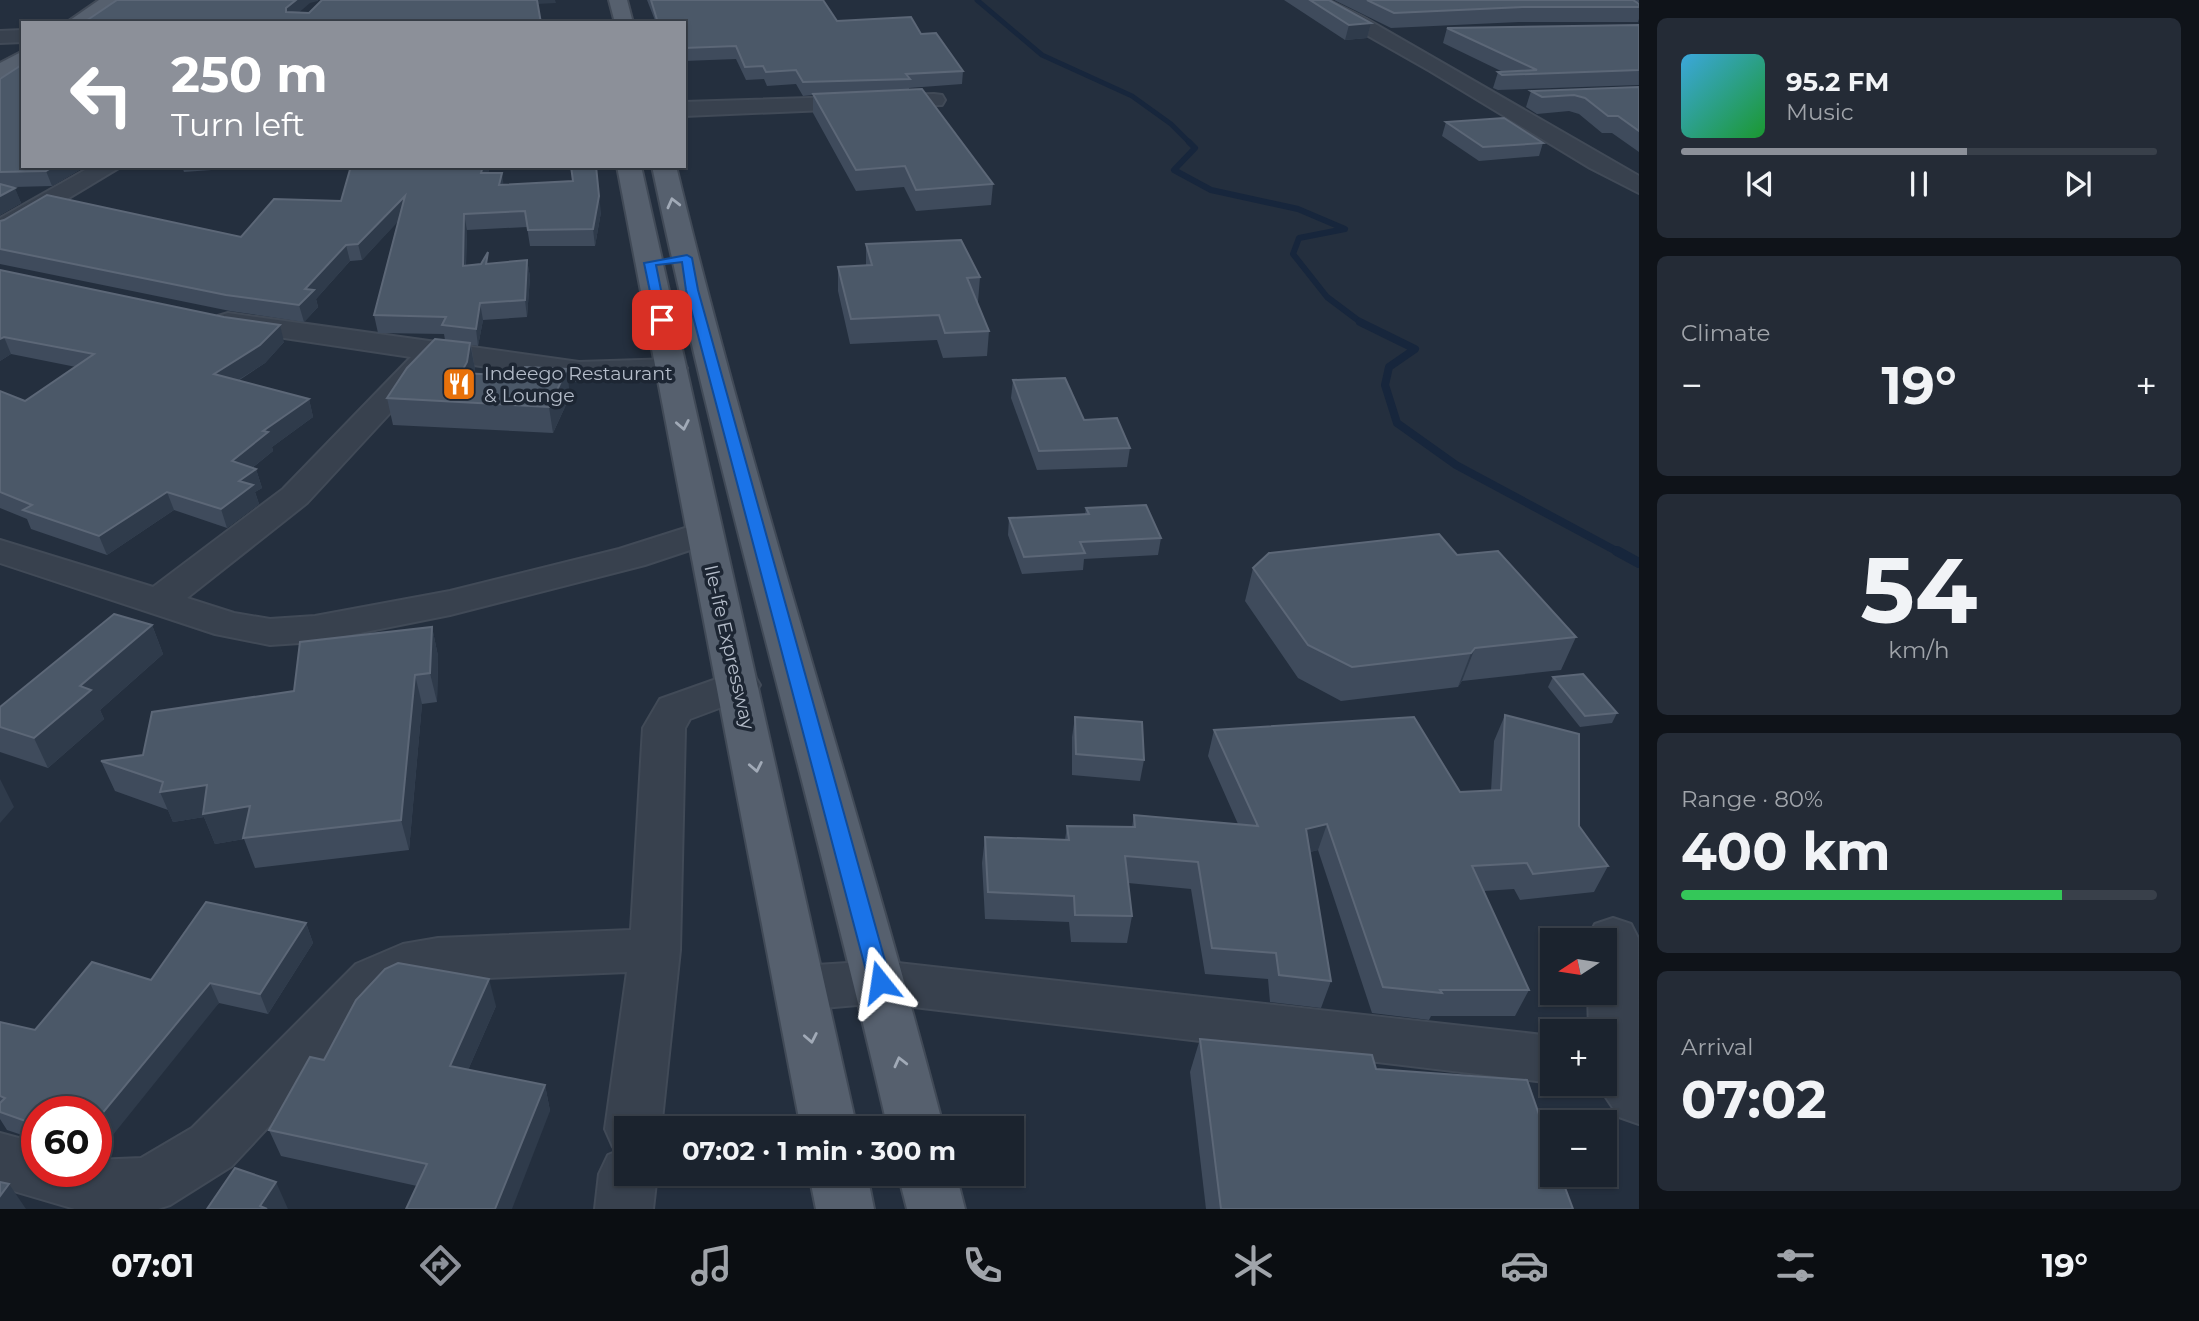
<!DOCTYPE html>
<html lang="en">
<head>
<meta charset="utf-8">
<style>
	:root { --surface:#1b232e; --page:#242b36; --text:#f1f3f6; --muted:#a0a4aa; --line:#39404a; --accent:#8c9099 }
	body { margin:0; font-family:Montserrat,sans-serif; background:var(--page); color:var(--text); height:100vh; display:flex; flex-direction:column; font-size:26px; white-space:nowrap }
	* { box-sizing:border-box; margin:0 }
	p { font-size:23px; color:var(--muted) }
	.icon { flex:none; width:38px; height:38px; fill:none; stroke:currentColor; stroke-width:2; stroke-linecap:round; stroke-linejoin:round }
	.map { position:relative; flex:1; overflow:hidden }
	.details { display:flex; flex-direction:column; gap:18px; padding:18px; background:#0f1319; width:560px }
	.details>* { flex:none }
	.guide { position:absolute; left:21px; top:21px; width:665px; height:147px; border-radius:0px; box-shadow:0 2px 5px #0004,0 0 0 2px var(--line); background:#8c9099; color:#fff; overflow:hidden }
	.needle { width:46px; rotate:258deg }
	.buttons { position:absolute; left:1540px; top:928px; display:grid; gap:14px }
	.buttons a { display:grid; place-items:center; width:77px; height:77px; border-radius:0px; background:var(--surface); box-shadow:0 2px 5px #0004,0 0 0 2px var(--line); font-size:35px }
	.speed { position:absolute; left:21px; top:1096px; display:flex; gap:14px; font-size:35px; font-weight:700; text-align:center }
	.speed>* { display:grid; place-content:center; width:91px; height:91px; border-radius:50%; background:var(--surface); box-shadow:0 2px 5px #0004,0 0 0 2px var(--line); line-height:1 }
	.speed .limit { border:10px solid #d22; background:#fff; color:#111 }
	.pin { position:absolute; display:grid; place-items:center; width:60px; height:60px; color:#fff; margin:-30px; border-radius:14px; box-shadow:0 4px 10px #0006 }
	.me { position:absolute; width:77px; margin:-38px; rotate:345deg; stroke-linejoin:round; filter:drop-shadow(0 0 5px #0008) }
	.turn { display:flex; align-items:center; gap:24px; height:147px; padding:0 35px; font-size:32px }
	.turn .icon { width:91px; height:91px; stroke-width:2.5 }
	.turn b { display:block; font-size:49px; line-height:60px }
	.big { font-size:52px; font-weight:700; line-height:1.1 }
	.details .tile { flex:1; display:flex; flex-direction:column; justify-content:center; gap:10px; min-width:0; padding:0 24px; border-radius:10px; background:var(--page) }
	.details .dial { align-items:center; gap:0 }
	.dial b { font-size:91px; line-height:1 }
	.song { display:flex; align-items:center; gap:21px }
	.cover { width:84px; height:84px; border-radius:10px; background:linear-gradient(135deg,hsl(200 70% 55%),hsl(130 70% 35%)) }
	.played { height:7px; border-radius:4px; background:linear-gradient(90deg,var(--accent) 60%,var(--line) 60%) }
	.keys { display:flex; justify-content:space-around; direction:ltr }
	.heat { display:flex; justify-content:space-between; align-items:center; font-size:38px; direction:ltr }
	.charge { height:10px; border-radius:5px; background:linear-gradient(90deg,#34c759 80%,var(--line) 0) }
	.trip { position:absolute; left:614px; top:1116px; width:410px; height:70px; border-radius:0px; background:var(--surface); box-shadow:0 2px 5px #0004,0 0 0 2px var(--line); font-weight:700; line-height:70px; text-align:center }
	.tabs { display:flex; height:112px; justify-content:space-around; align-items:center; background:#0b0e12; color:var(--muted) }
	.tabs .icon { width:49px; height:49px }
	.tabs .on { color:var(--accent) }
	.tabs b { font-size:32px; color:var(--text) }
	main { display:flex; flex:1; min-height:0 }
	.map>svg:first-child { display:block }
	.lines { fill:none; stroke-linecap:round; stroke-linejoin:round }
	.stream-far3 { stroke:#17263c; stroke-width:5 }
	.stream-far2 { stroke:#17263c; stroke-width:6 }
	.stream-far1 { stroke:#17263c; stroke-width:8 }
	.stream { stroke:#17263c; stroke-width:10 }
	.minor-casing { stroke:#414a57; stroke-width:4 }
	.major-casing { stroke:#414a57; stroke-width:4 }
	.minor { fill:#38414e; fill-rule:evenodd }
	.major { fill:#56606e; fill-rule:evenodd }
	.wall { fill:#3f4b5c }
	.shaded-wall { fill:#2f3b4b }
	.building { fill:#4b5868; stroke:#5c6777; stroke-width:2 }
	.oneway { stroke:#a1aab7 }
	.route { fill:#1a73e8; stroke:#114b97; stroke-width:2 }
	.labels { text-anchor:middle; stroke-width:7; stroke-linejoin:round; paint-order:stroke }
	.poi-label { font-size:19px; fill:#b4bcc9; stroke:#1d2633; text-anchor:start }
	.street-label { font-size:19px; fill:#b4bcc9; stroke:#1d2633 }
</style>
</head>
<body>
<main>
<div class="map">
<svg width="1639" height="1209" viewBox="0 0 1639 1209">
	<rect width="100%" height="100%" fill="#242f3e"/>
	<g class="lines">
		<path class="stream-far3" d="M977,0l65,55 90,41 39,28 19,19"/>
		<path class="stream-far2" d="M1189,142l6,6 -21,22 37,20 87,19 47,20 -46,9 -6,16 34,43 36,27"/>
		<path class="stream-far1" d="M1360,322l55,27 -26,18 -4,18 12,38 59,42 164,88"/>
		<path class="stream" d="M1617,551l22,12"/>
		<g class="minor-casing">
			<g id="minor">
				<path d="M1305,0h23l35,17 276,159v17l-49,-25 -160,-97z"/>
				<path d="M23,30v12l-23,1v-12z"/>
				<path d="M934,94l8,1 3,5 -3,5 -258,11v-14z"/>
				<path d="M92,166h30l-113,68 -9,3v-19z"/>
				<path d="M228,313l351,49 93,-3 11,3 4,6 -4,6 -11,3 -93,3 -140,-20 -132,143 -120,95 47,15 36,6 45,-3 135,-25 169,-42 85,-27 13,3 5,8 -5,8 -72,24 -195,50 -135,27 -45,3 -55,-11 -215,-71v-23l153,47 130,-98 128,-132 -193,-29 -4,-6 4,-6z"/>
				<path d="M739,671l15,4 6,10 -6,10 -64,24 -5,9 -5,222 -19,179h-35v45h31l-4,35h-58l4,-35 9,-19 12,-5 -7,-3 -8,-18 22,-157 -189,8 -26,4 -20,10 -160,172 -62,39 -12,4h-83l-75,-22v-54l37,10v28h59v-11l45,-2 51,-30 164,-164 47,-20 35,-6 193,-8 12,-202 17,-29z"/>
				<path d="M1613,918l18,6 7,14 1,186 -20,-7 -22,-33 8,-1v-52h-16l-1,-39h17v-52l-17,-2 7,-14z"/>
				<path d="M880,961l672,75 1,47 -673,-80 -80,7 -18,-7 -8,-15 8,-15 18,-7z"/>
			</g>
		</g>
		<g class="major-casing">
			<g id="major">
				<path d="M99,0h22l-33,23h-22z"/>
				<path d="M609,0h18l6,23h-18z"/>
				<path d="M23,51v15l-23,12v-15z"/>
				<path d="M617,166h24l216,963h-56z"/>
				<path d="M652,166h24c78,324 184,641 268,963h-56c-74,-322 -168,-639 -236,-963z"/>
				<path d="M809,1174h58l7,35h-58z"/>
				<path d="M898,1174h58l9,35h-58z"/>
			</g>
		</g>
		<use href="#minor" class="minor"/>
		<use href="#major" class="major"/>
	</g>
	<g class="wall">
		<path d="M647,0h176l14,21 84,13 42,37 -1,13 -53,4v2l84,94 -2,21 -75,6 -12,-24 -48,4 -43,-78v-18l-10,1 -7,-12 -29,2 -3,-7 -18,1 -10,-21 -52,2v-38h-28z"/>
		<path d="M1284,0h45l42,23 -4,15 -22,2z"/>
		<path d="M1334,0h305v2h-4l4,2v15l-1,3h-119l-128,6z"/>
		<path d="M1639,25v60l-141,5 -5,-2 5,-16h5l-60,-29 4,-15z"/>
		<path d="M0,79l86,87 -34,20 -38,1 7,16 -21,12z"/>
		<path d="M1639,87v65l-27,-19h-10l-23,-19 -10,-3 -32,3 -11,-7 5,-16z"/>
		<path d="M1446,122l97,21 -4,13 -60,5 -37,-25z"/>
		<path d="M182,166h84l-82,6z"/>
		<path d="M490,166l-2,7 16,12 97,27 -6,34h-65l-3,-19 -60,3 -1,36 61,-6 3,17 -3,40 -44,3 -5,26 -7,-1 4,24 -1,5 96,22 -17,37 -160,-8 -6,-27 58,-58 -1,-6 -66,-1 -4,-18 24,-94 -36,39 -12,1 -34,38 2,8 -14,15 -74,-11 -230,-47v-43l241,16 100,-36z"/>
		<path d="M866,244l114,33 -2,25h-1l12,29 -2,25 -44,2 -6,-18 -87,4 -12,-53v-24l28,-1z"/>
		<path d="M0,270l284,72 -19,21 -27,18 71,18 4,18 -41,30 1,4 -21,17 4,1 6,19 -7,4 4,12 -32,24 -53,-18 -67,45 -76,-26 -4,-10 -27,-11v-117l25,10 51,-34 -65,-13 -11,7z"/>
		<path d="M1013,380l71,40 46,28 -3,19 -90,3 -26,-72z"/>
		<path d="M1086,508l75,30 -3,17 -74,4 -1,11 -61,4 -14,-39 1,-17 76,-4z"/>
		<path d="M1457,555l119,82 -15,33 -99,11 -4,6 -117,14 -43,-23 -53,-77 8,-33z"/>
		<path d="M152,625l11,29 -63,56 4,9 -56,49 -48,-16v-45z"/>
		<path d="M432,627l6,29 -1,46 -15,2 -13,146 -154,18 -11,-29 -29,5 -11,-27 -31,5 -5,-12 -53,-19 -14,-30 42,-6 151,-64z"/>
		<path d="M1553,677l64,36 -5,10 -32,4 -32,-40z"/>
		<path d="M1505,715l74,111 29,40 -14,26 -74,8 -6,-11 -30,2 45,99 -14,26h-84l-2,4 -57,-7 -54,-163 -8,2 21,129 -10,27 -51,-6 -2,-23 -63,-5 -14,-85 -63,-6 4,33 -5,27 -56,-1 -2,-20 -84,-3 -3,-56 3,-26 80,3 2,-14 65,1 2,-12 104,9 -30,-68 6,-26 246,62 31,-1 3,-50z"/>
		<path d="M1075,717l69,43 -4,21 -68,-6v-38z"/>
		<path d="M306,923l7,20 -45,71 -49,-11 -123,108h-59v29l-30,-10 -7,-11v-97l35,8 116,-50z"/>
		<path d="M496,1006l-28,64 77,15 5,26 -133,75 -136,-30 -12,-26 55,-70z"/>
		<path d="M1200,1039l176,30 197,140h-367l-16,-137z"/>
	</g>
	<g class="shaded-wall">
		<path d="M296,0h22v1l-8,2 -21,18 -3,-9v-4z"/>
		<path d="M536,0h19l1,3 -19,1z"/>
		<path d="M1371,23l-4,15 -22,2 4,-15z"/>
		<path d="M54,166h32l-34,20 -6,-15z"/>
		<path d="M483,166h7l-7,23 -2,-16z"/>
		<path d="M502,173l2,15 -5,-3z"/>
		<path d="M15,188l6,15 -21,12v-19z"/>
		<path d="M405,196l3,15 -46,49 -4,-16z"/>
		<path d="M599,196l2,16 -6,34 -2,-17z"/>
		<path d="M464,214l3,16 -2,52 -2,-16z"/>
		<path d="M346,245l4,16 -34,38 2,8 -14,15 -5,-17 6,-16z"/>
		<path d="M527,260l3,17 -3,40 -2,-17z"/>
		<path d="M480,303l3,17 -5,26 -2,-17z"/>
		<path d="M280,325l4,17 -19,21 -46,29 -5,-18z"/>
		<path d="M4,337l7,17 -11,7v-22z"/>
		<path d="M470,343l5,26 -3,19 -11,-15z"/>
		<path d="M567,369l3,27 -17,37 -4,-26z"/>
		<path d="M309,399l4,18 -41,30 1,4 -35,28 -6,-18 31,-30z"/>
		<path d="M256,469l6,19 -7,4 4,12 -32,24 -6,-19 18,-28z"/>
		<path d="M167,492l7,18 -67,45 -8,-19z"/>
		<path d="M152,625l11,29 -63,56 4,9 -56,49 -14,-30 46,-52z"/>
		<path d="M432,627l6,29 -1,46 -7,-29z"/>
		<path d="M1475,648l-13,33 -4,6 13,-34z"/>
		<path d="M415,675l7,29 -13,146 -8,-30z"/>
		<path d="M0,779l14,28 -14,16z"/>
		<path d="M207,785l43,21 -6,33 -29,5 -11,-27 -31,5 -13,-30z"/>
		<path d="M1327,824l-9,26 -20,5 8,-26z"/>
		<path d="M306,923l7,20 -45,71 -8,-20z"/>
		<path d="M489,979l7,27 -38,87 -8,-27z"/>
		<path d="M210,983l9,20 -123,153v-35z"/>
		<path d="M545,1085l5,26 -38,98h-17z"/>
		<path d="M276,1182l12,27h-27l-1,-3z"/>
		<path d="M9,1184l17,25h-26v-13z"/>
	</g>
	<g class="building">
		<path d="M117,0h179l-10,8v4l23,1 13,-13h215l4,23h-458z"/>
		<path d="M651,0h172l14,21 74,-4 10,17 15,-1 27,38 -57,3 4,5 -107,3 -7,-12 -30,2 -3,-6 -18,1 -9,-21 -52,2v-25h-26z"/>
		<path d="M1310,0h19l42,23 -22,2z"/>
		<path d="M1367,0h266l6,4v3h-116l-129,6z"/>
		<path d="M1639,25v45l-137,5 -4,-3 39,-2 -90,-42z"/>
		<path d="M23,64v102h31l-8,5 -46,1v-93z"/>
		<path d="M1639,87v44l-21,-15h-10l-23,-18 -11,-3 -32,2 -11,-6z"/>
		<path d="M922,89l71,95 -77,6 -11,-24 -49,4 -43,-76z"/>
		<path d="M1504,118l39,25 -60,4 -37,-25z"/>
		<path d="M351,166h132l-2,7h21l-3,12 74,-4 -2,-15h25l3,30 -6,33 -65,1 -3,-19 -61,3 -1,52 18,-2 7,-12 -2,12 41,-4 -2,40 -45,3 -4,26 -34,-4 4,-8 -72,-2 31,-119 -47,48 -12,1 -41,44 9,1 -15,15 -73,-10 -226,-46v-28l4,-1 43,-25 194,42 33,-38 67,2z"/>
		<path d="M0,184l15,4 -15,8z"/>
		<path d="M961,240l19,37 -13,1 22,53 -44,2 -6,-18 -88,4 -13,-52 34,-2 -6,-21z"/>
		<path d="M0,270l224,47 56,8 -20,20 -46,29 95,25 -46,32 5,1 -36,29 24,8 -17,12 14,4 -32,24 -54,-17 -68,44 -76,-26 9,-5 -32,-13v-101l25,10 69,-47 -90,-17 -4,2z"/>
		<path d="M435,339l35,4 -3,19 -6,11 59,3 5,-9 42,2 -18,38 -162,-9 20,-30z"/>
		<path d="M1065,378l19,42 33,-2 13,30 -91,3 -26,-71z"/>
		<path d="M1146,505l15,33 -81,4 5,11 -61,4 -15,-39 80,-4 -3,-6z"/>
		<path d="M1439,534l18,21 41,-4 78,86 -101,11 -4,5 -119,14 -44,-22 -55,-77 16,-15z"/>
		<path d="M114,614l38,11 -72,61 11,4 -57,48 -34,-11v-20z"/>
		<path d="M432,627l-2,46 -15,2 -14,145 -158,18 7,-32 -47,8 4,-29 -47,7 3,-10 -62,-21 42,-6 9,-43 142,-21 6,-49z"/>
		<path d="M1583,674l34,39 -32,3 -32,-39z"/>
		<path d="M1505,715l74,19v92l29,40 -75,8 -6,-11 -55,3 57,124h-89l2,3 -59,-6 -56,-163 -21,5 25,152 -52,-6 -3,-22 -64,-5 -14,-86 -73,-6 7,60 -57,-1 -1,-19 -86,-4 -3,-55 84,3 -2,-14 68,1 -1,-12 124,11 -44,-96 200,-13 46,75 41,-2z"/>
		<path d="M1075,717l67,5 2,38 -68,-6z"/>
		<path d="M206,902l100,21 -46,71 -50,-11 -114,138v-10h-59v14l-37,-13v-9l5,-5 -5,-2v-74l35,8 57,-68 59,18z"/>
		<path d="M398,963l91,16 -39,87 95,19 -50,124h-89l21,-45 -158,-34 41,-73 14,3 32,-60 29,-31z"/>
		<path d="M1200,1039l172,16 4,14 151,11 25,72v22h8l13,35h-352z"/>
		<path d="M235,1168l41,14 -16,24 7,3h-60z"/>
		<path d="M0,1182l9,2 -9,12z"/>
	</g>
	<defs><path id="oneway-chevron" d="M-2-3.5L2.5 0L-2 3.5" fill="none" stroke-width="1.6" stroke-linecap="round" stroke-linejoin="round" transform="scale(1.75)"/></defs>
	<g class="oneway">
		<use href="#oneway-chevron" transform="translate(673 203) rotate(-104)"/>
		<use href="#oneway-chevron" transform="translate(683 425) rotate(79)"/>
		<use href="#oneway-chevron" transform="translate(756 767) rotate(79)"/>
		<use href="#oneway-chevron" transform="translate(811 1038) rotate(79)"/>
		<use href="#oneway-chevron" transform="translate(900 1062) rotate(-104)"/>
	</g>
	<path class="route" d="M687,255l5,3 6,32 193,692 -4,7 -7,2 -8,-2 -3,-7 -183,-692 -4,-28 -26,3 11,55 -5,3 -6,-3 -12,-57z"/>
	<defs>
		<g id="restaurant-square" transform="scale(1.75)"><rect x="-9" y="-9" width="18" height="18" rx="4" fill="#e8710a" stroke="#1d2633"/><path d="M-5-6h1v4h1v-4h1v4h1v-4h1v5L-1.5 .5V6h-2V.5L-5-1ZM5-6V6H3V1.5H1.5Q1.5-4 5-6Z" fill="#fff"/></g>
	</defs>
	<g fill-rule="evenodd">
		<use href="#restaurant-square" x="459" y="384"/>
	</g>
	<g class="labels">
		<g class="poi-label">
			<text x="484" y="380">Indeego Restaurant<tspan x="484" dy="22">&amp; Lounge</tspan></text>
		</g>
		<g class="street-label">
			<text transform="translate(730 647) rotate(77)" y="7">Ile-Ife Expressway</text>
		</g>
	</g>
</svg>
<div class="buttons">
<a><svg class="needle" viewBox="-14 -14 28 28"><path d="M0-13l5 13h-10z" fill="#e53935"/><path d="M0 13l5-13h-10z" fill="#a0a4aa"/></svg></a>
<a>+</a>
<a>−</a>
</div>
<div class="speed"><div class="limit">60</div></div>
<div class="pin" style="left:662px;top:320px;background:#d93025"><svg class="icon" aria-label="arrive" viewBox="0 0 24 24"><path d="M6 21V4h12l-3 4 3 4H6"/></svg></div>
<svg class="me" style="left:880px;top:982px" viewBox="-20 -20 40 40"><path d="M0-17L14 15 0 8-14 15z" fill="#1a73e8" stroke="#fff" stroke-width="4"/></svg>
<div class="trip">07:02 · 1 min · 300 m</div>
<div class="guide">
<div class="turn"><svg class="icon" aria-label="left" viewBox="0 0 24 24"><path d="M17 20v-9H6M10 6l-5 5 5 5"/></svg><div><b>250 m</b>Turn left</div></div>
</div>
</div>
<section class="details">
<div class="tile">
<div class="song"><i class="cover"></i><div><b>95.2 FM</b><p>Music</p></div></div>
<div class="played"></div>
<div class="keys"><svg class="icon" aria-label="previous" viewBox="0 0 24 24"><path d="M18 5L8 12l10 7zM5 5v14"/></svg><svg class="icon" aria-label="pause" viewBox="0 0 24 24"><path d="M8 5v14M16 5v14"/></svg><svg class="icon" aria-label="next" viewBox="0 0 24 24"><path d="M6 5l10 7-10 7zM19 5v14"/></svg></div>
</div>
<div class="tile"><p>Climate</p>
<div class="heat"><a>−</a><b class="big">19°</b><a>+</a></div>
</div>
<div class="tile dial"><b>54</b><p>km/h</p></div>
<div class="tile"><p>Range · 80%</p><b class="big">400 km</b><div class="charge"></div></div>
<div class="tile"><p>Arrival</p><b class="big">07:02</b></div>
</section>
</main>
<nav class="tabs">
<b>07:01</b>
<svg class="icon on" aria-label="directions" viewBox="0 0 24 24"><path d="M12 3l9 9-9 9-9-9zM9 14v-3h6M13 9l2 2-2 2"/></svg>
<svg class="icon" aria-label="music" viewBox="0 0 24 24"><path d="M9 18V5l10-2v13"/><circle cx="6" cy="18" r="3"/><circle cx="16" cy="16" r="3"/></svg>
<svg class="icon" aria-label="phone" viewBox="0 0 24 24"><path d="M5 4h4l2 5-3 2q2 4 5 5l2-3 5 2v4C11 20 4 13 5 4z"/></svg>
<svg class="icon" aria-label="climate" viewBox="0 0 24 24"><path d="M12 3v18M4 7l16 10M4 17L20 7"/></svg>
<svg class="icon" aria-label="car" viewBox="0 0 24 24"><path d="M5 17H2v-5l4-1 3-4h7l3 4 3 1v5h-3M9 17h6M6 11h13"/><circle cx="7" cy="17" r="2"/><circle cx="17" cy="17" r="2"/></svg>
<svg class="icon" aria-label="filters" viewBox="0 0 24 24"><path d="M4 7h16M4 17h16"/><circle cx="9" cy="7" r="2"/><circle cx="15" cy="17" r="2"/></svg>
<b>19°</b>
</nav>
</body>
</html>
